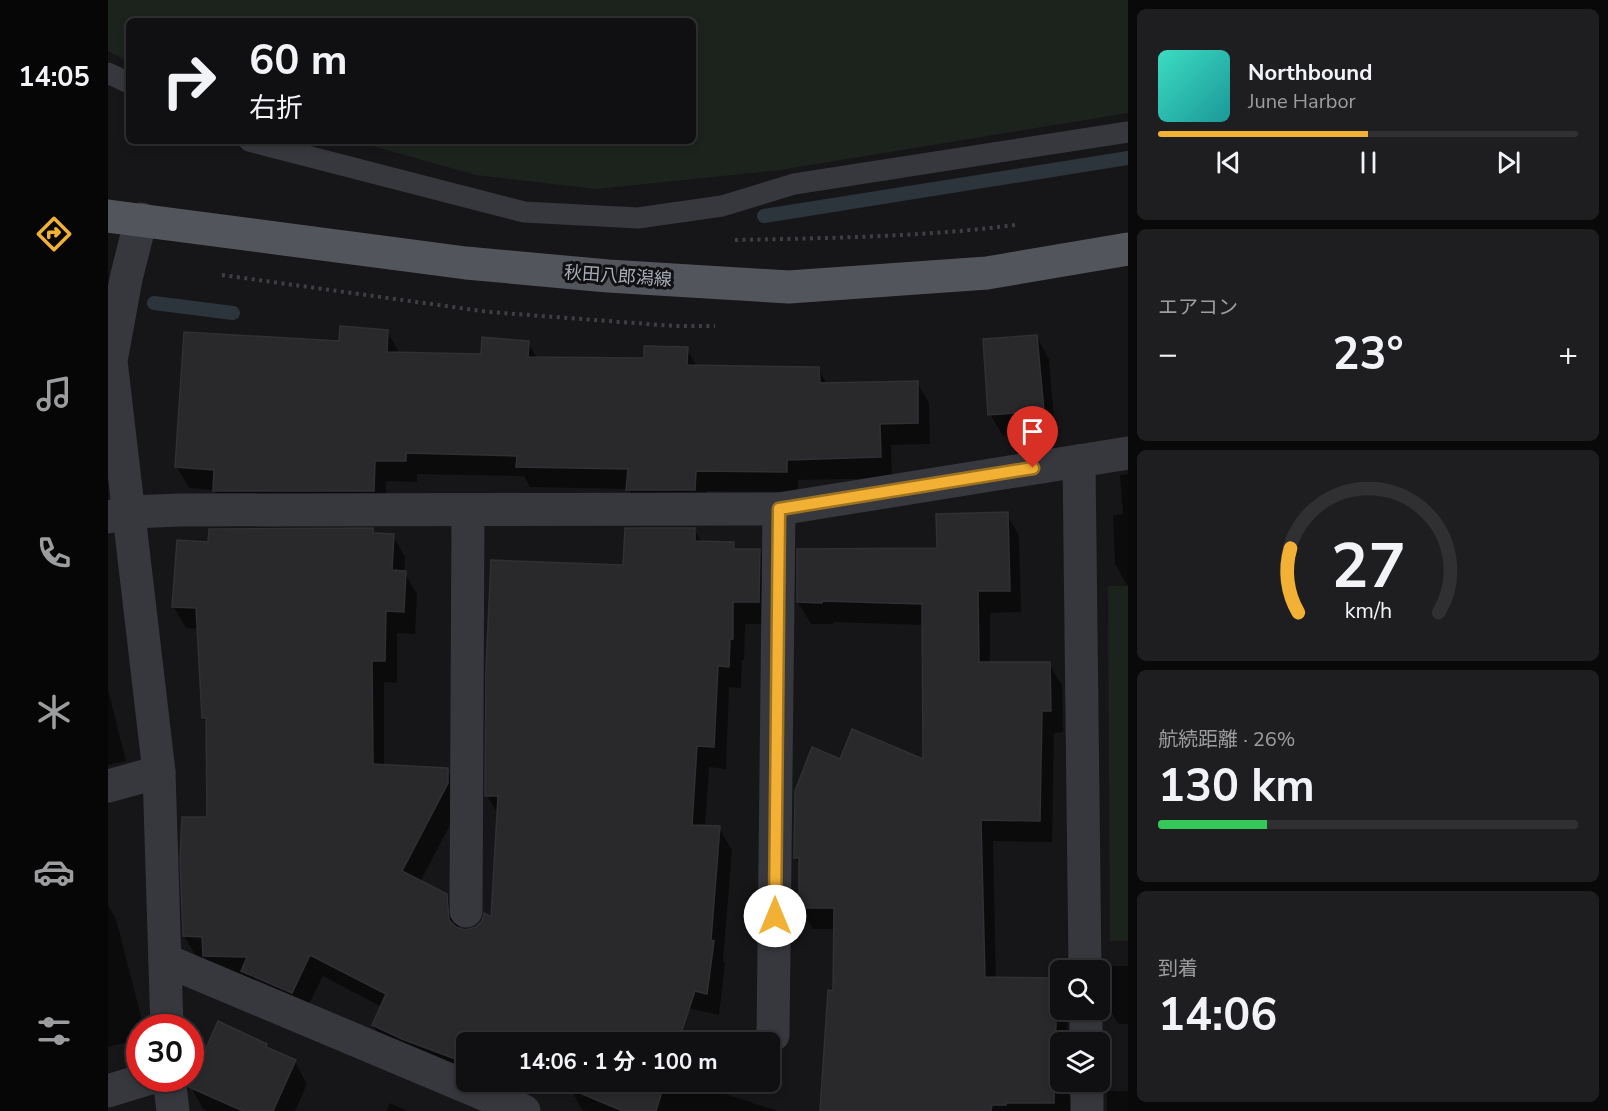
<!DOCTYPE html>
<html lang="ja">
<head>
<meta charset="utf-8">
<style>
	:root { --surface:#101012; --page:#1e1e20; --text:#f1f3f6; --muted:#9c9d9f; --line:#303032; --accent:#f2b134 }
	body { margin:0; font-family:"Nunito Sans","Noto Sans JP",sans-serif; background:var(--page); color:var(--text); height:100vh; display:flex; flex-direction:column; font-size:22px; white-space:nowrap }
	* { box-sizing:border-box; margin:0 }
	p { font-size:20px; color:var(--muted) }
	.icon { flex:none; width:33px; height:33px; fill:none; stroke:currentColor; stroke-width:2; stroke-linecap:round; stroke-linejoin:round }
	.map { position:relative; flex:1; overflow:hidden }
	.side { display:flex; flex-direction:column; gap:9px; padding:9px; background:#09090a; width:480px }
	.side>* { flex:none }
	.top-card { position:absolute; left:18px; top:18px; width:570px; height:126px; border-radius:9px; box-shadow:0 3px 9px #0003,0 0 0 2px var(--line); background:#101012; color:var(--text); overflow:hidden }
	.buttons { position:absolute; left:942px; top:960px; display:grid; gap:12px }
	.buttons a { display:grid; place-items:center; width:60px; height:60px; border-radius:9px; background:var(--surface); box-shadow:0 3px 9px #0003,0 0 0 2px var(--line); font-size:30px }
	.speed { position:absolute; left:18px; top:1014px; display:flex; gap:12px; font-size:30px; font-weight:700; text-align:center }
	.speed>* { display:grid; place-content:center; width:78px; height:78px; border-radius:50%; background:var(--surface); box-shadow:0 3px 9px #0003,0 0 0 2px var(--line); line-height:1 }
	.speed .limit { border:9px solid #d22; background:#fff; color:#111 }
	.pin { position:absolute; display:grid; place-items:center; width:51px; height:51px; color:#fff; margin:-62px -26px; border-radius:50% 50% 50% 0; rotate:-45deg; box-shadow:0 0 6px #0007 }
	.pin .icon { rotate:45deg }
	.me { position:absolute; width:66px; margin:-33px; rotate:0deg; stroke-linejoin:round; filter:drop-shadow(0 0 4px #0008) }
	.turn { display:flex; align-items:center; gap:21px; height:126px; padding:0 24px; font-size:27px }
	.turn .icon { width:78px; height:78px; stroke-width:2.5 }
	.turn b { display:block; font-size:42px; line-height:51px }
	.big { font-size:45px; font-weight:700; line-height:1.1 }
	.side .widget { flex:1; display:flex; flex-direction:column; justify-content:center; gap:9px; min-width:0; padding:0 21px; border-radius:9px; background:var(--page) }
	.side .dial { align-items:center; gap:0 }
	.dial svg { height:156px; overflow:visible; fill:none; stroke:var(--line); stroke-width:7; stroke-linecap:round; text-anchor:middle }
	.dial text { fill:var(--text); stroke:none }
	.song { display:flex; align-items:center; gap:18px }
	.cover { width:72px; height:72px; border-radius:9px; background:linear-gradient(135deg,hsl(170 70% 55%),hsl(180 70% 35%)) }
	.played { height:6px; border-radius:3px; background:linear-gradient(90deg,var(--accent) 50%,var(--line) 50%) }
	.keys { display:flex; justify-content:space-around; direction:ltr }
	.heat { display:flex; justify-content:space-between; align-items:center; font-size:33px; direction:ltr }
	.charge { height:9px; border-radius:4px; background:linear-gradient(90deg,#34c759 26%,var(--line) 0) }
	.trip { position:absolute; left:348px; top:1032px; width:324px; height:60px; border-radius:9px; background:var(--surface); box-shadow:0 3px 9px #0003,0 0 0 2px var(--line); font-weight:700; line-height:60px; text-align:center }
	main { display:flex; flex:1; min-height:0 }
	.dock { display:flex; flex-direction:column; width:108px; justify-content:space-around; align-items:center; background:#060607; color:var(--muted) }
	.dock .icon { width:42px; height:42px }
	.dock .current { color:var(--accent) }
	.dock b { font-size:27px; color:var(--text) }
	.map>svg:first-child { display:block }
	.green { fill:#1c231d }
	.shadow { fill:#0007 }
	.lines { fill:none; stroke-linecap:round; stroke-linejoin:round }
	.stream { stroke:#2c353c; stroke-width:14 }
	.building { fill:#29292c; stroke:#303034; stroke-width:1.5 }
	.path { stroke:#3d3f44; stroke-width:4; stroke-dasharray:3 4.5; stroke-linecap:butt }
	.service { stroke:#37383d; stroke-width:21 }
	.minor { stroke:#37383d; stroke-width:33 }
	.primary { stroke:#53555c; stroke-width:33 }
	.route-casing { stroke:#9d7322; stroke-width:15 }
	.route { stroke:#f2b134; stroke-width:10 }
	.labels { text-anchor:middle; stroke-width:6; stroke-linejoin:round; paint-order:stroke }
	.street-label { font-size:18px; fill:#a8adb8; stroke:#111113 }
</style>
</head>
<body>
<main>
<nav class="dock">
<b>14:05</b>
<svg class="icon current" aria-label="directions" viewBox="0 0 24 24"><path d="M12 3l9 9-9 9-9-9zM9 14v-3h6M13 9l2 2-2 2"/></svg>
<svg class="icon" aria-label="music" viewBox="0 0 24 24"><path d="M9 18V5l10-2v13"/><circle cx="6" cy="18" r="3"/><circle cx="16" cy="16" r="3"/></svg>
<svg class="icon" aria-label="phone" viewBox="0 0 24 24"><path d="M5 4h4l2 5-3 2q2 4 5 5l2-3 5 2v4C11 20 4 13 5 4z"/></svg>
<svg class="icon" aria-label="climate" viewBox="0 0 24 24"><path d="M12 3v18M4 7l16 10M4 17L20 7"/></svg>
<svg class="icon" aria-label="car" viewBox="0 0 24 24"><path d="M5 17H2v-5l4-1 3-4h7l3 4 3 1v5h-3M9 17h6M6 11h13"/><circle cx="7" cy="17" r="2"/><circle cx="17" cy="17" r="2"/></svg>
<svg class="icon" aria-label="filters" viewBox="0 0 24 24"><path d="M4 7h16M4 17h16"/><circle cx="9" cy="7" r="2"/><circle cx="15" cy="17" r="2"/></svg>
</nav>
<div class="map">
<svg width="1020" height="1111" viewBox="0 0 1020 1111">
	<rect width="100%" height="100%" fill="#161618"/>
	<g class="green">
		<path d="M0,0h1020v113l-348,57 -184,19 -120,-14 -121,-34h338v-120h-564v41l-21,-11z"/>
		<path d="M1000,586h20v355h-18z"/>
	</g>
	<g class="shadow">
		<path d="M279,331l12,21 83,4 46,-13 9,15 108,2 42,-11 10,18 121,1 9,16 90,-2 12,21 1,41 -39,1 1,33 -94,2v12l-91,-1v20h-67l-12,-22 -98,-2 -6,-11 -107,-2v8l-31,-1 -1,31h-159l-12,-22 -25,-2 -12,-21 163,-124z"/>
		<path d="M929,337l12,22 6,73 -52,4 -13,-22z"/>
		<path d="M1020,474v111h-1l-12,-21 -2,-49 10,-1 -3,-39z"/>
		<path d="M899,514l12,22 2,76 -31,1v50l59,1 13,21 1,47 -9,1 -2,109 -59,-1 3,138h60l4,8v23h8l-1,32h-7v40h6v9l13,20h-258l13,-119 1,-63h-22l-12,-22v-40l-6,-10 46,-96h84l-1,-136 -91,-3v2h-22l-13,-22 1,-52h140z"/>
		<path d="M586,529l8,14h31l4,7h22l12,22v52h-26l-1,36h-2l-1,28 -12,-1 -3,82 -17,-2 -4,60 14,1 13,22 -9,111 2,3 -6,51 -195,-43 -7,26 133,44h-184v37l-80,-32 -13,-22 9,-18 -59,-31 -19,38 -89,-38 -10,-18h-8l-13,-22 24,-117v-94l-5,-7 -4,-89 -13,-1 -13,-22 36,-62 163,-14 3,5 18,1 12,21 -1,15 13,22 -2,40 -18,-1v50l-13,-1v84l63,4 13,22v14l-40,76 26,13 13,23 1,11 6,2 11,-3 15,-9 7,-103 -12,-20 138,-230z"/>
		<path d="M0,689l18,72 -18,4z"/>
		<path d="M0,905l8,14 28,109h-4v11l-32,8z"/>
		<path d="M997,966h23v58h-10l-12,-22z"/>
		<path d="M158,1045l3,5 26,12 12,22 -12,27h-87l-5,-2 -12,-22z"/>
		<path d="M436,1082h174l-2,9 62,20h-192l-4,-1 -9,-17z"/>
		<rect x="999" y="1091" width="21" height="20"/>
		<path d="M282,1103l17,8h-21z"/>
	</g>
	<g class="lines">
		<g class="stream">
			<path d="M656,216l364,-58"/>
			<path d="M46,303l79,10"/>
		</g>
	</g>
	<g class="building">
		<path d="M232,326l48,4 -1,22 94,2 1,-17 47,4 -1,16 116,1v-12l44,1 -1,18 132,2 1,16 98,-2v42l-38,1 1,33 -94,3v12l-91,-1 -1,19h-69l2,-21 -112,-2 1,-11 -111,-3v8h-31l-1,30h-161l1,-21 -39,-3 9,-135 155,9z"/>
		<path d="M929,335l7,76 -56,4 -5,-76z"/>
		<path d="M900,512l2,79h-32l1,71h71l1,49h-9l-2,110 -59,-1 4,157 72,1 -3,125h-48v2h-14l-1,6h-171l8,-121 5,1 1,-83h-35v-50h-5l1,-67 17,-44 28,12 12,-30 71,30 -1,-155 -100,-3v2l-25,-1v-53l140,-1 -1,-34z"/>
		<path d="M265,528v5l21,1 -2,36 14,1 -2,41 -18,-1 -1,50h-13l1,103 75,4v15l-46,88 45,23 2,26 7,7 9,3 11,-3 6,-6 2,-8 7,4 7,-121h-13l1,-126 5,-110 132,5 2,-37h70v13l39,1v7h26l-1,53h-26v37h-3l-1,28 -11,-1 -4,81 -17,-1 -5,79 28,1 -9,114 3,1 -7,53 -12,-3 -17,51h-212v21l-64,-24 -30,-14 14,-31 -76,-39 -18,38 -51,-22 6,-14 -44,-1 -1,-19 -19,-1 -3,-77 2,-42h25l-1,-99h-4l-6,-110 -24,-1 5,-67 31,2 1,-13z"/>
		<path d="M110,1021l49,23 -1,3 30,13 -23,51h-30l-54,-24z"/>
		<path d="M463,1082h94l-9,29h-33l-55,-23z"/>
	</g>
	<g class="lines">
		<g class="path">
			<path d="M627,240c93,-2 187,-3 280,-15"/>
			<path d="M114,275l267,37 185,14h41"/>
		</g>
		<g class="service">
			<path d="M0,73l21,10"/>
			<path d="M141,141l275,71 114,6 84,-12 72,-22 334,-52"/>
		</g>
		<g class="minor">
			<path d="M33,219l-15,60 -15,82 48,411 8,256"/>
			<path d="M971,461l6,509"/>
			<path d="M0,517l21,-5 51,-2 599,-1 349,-56"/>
			<path d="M0,786l51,-14"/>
			<path d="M358,911l2,-401"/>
			<path d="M57,960l359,151"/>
			<path d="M978,1010v32"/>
			<path d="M665,1035l6,-526"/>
			<path d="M61,1078l4,33"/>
			<path d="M979,1082v29"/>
			<path d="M0,1091l42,-13"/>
		</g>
		<path class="primary" d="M0,216l358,47 142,13 181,11 198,-14 141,-24"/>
	</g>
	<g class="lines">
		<g class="route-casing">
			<path id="route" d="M667,916l4,-407 254,-41"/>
		</g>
		<use href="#route" class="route"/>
	</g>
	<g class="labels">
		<g class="street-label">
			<text transform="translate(510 276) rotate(4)" y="6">秋田八郎潟線</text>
		</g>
	</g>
</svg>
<div class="buttons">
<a><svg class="icon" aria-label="search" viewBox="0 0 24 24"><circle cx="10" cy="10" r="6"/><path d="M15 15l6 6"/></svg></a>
<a><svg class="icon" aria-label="layers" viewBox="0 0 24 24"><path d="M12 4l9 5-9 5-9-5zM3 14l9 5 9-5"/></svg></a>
</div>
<div class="speed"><div class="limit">30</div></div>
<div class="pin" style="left:925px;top:468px;background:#d93025"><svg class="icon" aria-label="arrive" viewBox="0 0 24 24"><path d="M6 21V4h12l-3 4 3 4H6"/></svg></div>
<svg class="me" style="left:667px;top:916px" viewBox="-20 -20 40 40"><circle r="19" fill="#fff"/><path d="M0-13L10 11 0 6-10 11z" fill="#f2b134"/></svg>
<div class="trip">14:06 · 1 分 · 100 m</div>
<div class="top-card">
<div class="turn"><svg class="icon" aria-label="right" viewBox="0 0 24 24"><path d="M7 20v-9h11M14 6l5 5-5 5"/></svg><div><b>60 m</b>右折</div></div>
</div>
</div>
<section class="side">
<div class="widget">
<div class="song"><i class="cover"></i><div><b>Northbound</b><p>June Harbor</p></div></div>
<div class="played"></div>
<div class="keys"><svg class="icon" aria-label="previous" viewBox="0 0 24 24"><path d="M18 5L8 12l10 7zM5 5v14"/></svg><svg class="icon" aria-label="pause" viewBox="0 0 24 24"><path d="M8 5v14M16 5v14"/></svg><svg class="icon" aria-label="next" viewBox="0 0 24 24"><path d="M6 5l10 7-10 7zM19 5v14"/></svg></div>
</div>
<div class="widget"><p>エアコン</p>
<div class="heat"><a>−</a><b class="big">23°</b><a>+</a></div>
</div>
<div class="widget dial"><svg viewBox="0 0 100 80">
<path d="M14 69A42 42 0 1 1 86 69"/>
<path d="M14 69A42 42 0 0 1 10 36" stroke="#f2b134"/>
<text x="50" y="56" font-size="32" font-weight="700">27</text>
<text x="50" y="72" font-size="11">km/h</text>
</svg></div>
<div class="widget"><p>航続距離 · 26%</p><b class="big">130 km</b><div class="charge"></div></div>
<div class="widget"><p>到着</p><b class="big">14:06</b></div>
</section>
</main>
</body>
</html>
